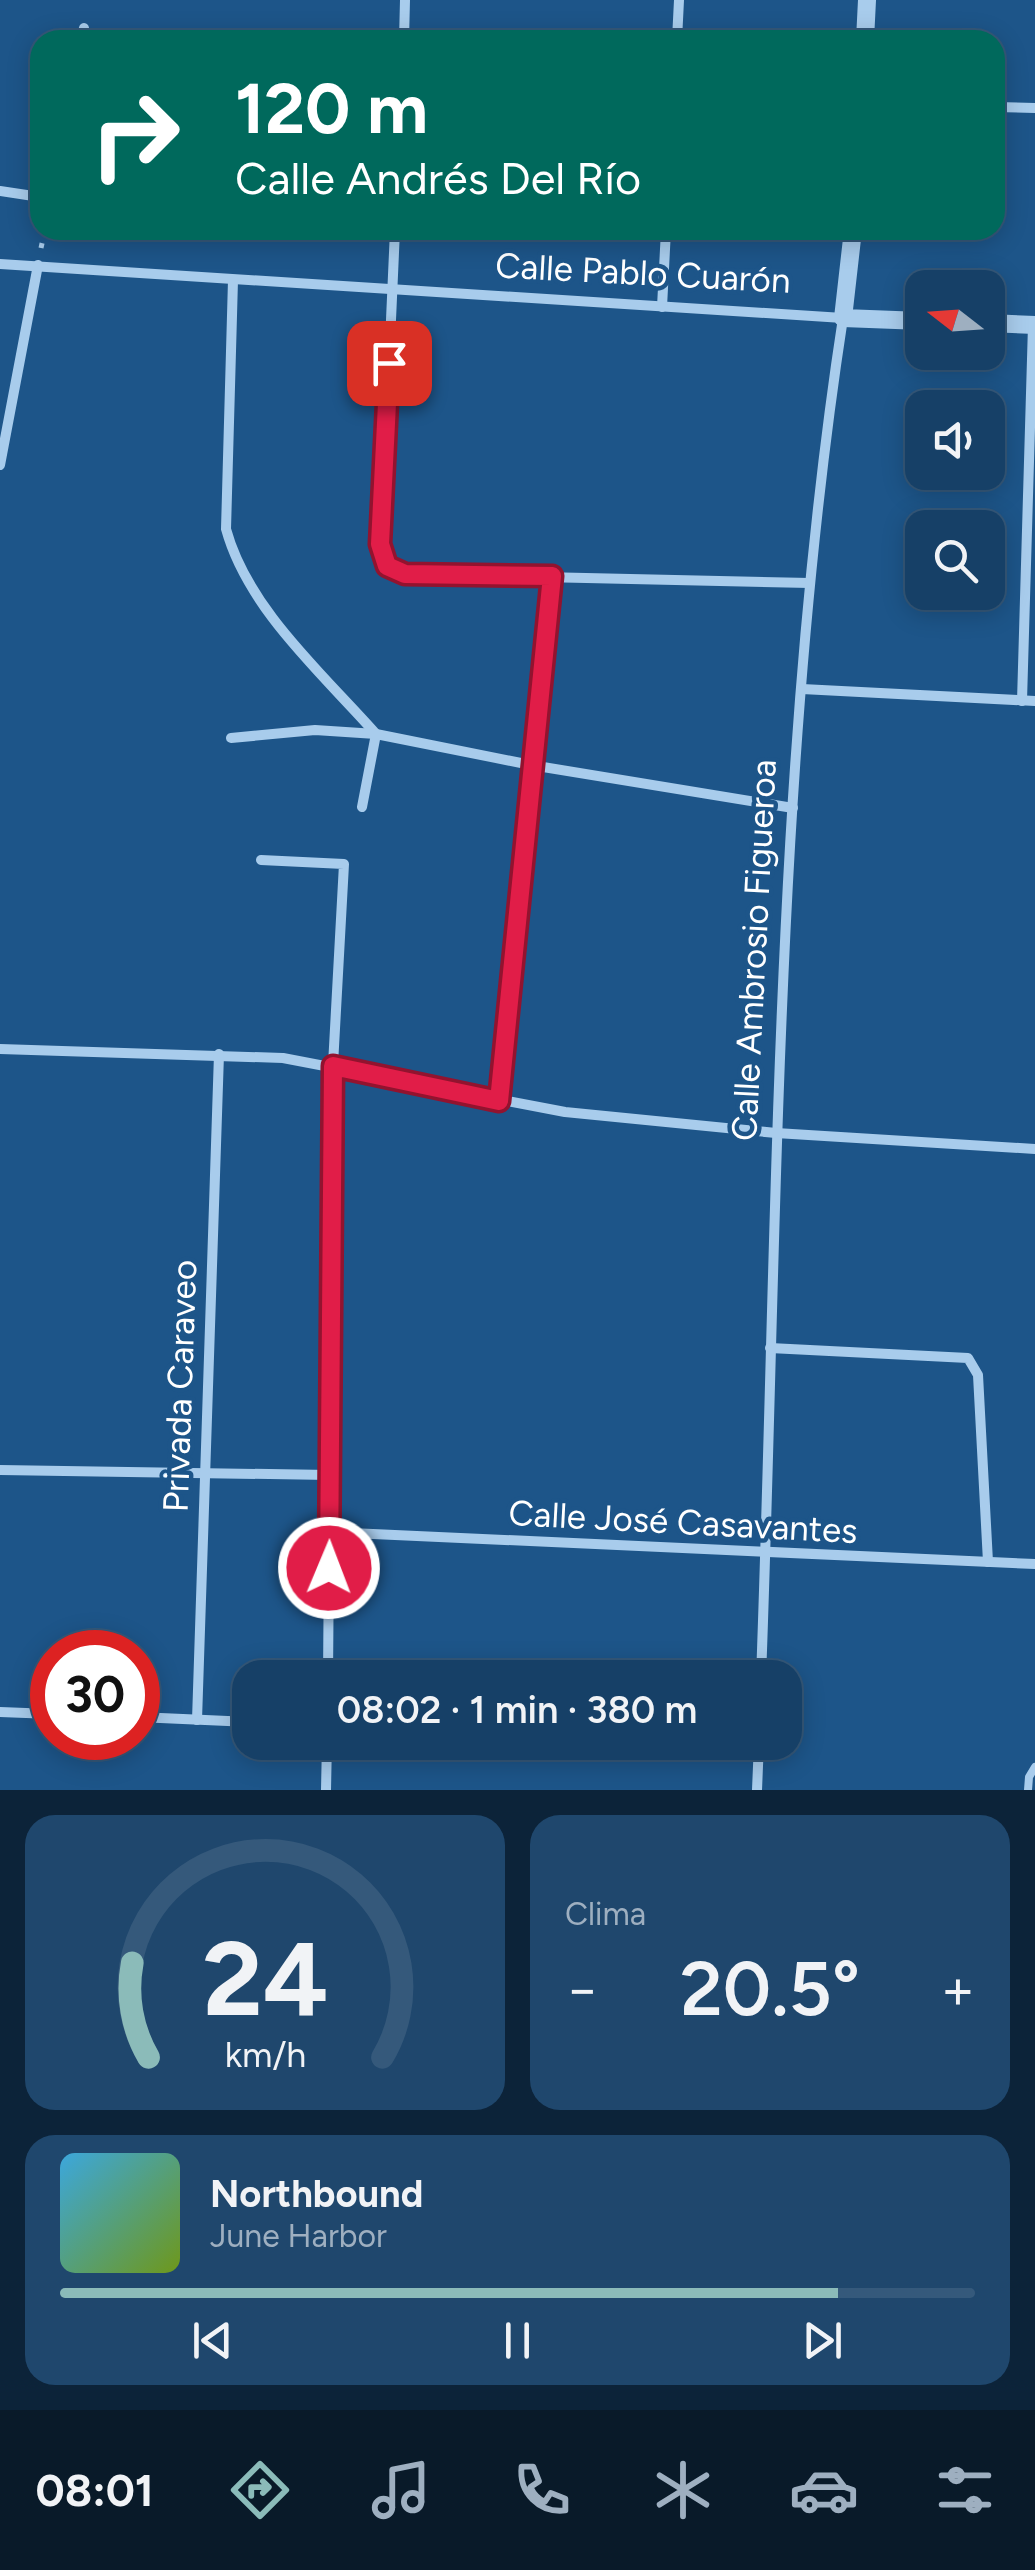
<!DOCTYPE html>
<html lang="es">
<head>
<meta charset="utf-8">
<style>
	:root { --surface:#164067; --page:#1f476d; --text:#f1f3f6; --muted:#9eafc0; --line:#35597b; --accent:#8bbbb9 }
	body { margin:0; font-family:Figtree,sans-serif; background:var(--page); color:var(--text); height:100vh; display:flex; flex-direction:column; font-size:38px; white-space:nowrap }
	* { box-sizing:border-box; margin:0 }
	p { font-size:32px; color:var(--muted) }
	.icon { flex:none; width:55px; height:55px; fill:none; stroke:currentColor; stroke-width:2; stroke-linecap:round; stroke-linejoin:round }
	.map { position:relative; height:1790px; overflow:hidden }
	.drawer { display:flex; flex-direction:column; gap:25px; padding:25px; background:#0c2339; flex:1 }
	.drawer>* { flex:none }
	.top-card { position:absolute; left:30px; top:30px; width:975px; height:210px; border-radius:30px; box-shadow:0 5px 25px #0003,0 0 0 2px var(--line); background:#00695c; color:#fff; overflow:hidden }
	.needle { width:65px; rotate:287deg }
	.controls { position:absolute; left:905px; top:270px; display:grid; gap:20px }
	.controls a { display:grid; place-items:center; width:100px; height:100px; border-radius:20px; background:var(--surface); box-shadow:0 5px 25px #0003,0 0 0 2px var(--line); font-size:50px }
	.speed { position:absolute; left:30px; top:1630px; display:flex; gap:20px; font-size:50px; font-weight:700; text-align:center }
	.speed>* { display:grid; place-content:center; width:130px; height:130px; border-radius:50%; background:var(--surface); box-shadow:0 5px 25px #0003,0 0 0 2px var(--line); line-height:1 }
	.speed .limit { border:15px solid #d22; background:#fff; color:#111 }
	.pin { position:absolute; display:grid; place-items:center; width:85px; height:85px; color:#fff; margin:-42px; border-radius:20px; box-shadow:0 5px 15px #0006 }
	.me { position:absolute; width:110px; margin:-55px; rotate:1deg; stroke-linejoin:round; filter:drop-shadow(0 0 8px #0008) }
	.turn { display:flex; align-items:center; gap:35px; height:210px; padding:0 40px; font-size:45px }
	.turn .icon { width:130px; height:130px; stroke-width:2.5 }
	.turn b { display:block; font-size:70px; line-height:85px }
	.big { font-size:75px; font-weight:600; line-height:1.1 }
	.drawer .widget { flex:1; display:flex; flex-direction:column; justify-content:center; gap:15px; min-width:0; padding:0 35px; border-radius:30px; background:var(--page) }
	.drawer .dial { align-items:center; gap:0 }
	.dial svg { height:260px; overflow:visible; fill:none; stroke:var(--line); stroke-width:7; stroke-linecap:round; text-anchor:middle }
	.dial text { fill:var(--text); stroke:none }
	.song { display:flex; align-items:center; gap:30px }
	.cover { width:120px; height:120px; border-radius:15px; background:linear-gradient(135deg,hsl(200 70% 55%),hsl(80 70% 35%)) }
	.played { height:10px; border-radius:5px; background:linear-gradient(90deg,var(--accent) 85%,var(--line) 85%) }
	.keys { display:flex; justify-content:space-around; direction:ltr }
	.heat { display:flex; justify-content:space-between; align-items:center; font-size:55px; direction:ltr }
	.drawer .tiles { flex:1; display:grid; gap:25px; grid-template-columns:1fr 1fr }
	.widget:last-child { grid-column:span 2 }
	.trip { position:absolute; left:232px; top:1660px; width:570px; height:100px; border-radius:30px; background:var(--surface); box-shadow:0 5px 25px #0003,0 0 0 2px var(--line); font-weight:600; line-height:100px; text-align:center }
	.tab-bar { display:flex; height:160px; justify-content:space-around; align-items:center; background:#091a29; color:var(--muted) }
	.tab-bar .icon { width:70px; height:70px }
	.tab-bar .on { color:var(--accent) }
	.tab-bar b { font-size:45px; color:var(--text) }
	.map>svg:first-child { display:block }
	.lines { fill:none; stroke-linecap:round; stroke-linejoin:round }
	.path { stroke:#a8ccec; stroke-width:5; stroke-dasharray:5 8; stroke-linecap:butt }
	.service { stroke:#a8ccec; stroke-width:8 }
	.minor { stroke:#a8ccec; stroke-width:10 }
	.tertiary { stroke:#a8ccec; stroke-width:18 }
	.route-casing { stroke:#92132f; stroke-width:25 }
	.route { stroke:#e11d48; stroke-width:18 }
	.labels { text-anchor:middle; stroke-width:9; stroke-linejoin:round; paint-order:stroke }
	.street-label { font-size:35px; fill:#fff; stroke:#1d5589 }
</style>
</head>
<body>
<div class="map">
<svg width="1035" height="1790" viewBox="0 0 1035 1790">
	<rect width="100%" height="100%" fill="#1d5589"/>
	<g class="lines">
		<path class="path" d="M41,248l4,-18"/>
		<path class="service" d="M1028,1790l1,-13 6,-10"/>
		<g class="minor">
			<path d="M81,40l3,-12"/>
			<path d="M404,40l1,-40"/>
			<path d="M677,40l2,-40"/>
			<path d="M995,107l40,1"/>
			<path d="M0,191l40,6"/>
			<path d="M395,230l-14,314 6,21 18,9 405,9"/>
			<path d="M0,264l843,54c-69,449 -65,906 -82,1360"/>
			<path d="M233,280l-7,249c22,80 96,144 150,205l-14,73"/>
			<path d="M662,307l4,-77"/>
			<path d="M0,465l38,-200"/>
			<path d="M802,689l233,12"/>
			<path d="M1022,701l11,-376"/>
			<path d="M231,738l84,-8 61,4 155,31 262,43"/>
			<path d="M261,860l83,4 -11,201 -5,613"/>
			<path d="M0,1049l283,9 282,54 211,21 259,16"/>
			<path d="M499,1101l53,-525"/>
			<path d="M770,1348l198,10 10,17 10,187"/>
			<path d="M0,1470l330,5"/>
			<path d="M329,1532l706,32"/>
			<path d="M0,1712l52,2"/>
			<path d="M138,1717l112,5"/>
			<path d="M197,1720l22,-666"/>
			<path d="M326,1790l1,-48"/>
			<path d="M757,1790l2,-48"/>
		</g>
		<g class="tertiary">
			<path d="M865,40l2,-40"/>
			<path d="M853,230l-10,88 79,3"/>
			<path d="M988,323l47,2"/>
		</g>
	</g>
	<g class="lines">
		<g class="route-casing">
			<path id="route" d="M329,1568l4,-502 166,35 53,-525 -147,-2 -18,-8 -7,-22 9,-181"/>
		</g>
		<use href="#route" class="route"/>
	</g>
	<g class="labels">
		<g class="street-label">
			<text transform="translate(643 273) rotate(3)" y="12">Calle Pablo Cuarón</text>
			<text transform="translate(754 950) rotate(-87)" y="12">Calle Ambrosio Figueroa</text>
			<text transform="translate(180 1386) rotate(-88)" y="12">Privada Caraveo</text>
			<text transform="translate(683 1522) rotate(3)" y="12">Calle José Casavantes</text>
		</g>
	</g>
</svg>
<div class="controls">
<a><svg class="needle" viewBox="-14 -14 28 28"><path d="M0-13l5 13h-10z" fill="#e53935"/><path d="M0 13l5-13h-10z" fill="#9eafc0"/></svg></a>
<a><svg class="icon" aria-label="sound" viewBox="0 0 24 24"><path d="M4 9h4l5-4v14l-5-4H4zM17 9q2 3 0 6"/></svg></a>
<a><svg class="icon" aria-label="search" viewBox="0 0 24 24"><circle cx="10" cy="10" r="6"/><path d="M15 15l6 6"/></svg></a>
</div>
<div class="speed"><div class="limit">30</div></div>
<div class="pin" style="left:389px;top:363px;background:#d93025"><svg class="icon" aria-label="arrive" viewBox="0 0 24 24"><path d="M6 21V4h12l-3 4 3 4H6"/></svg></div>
<svg class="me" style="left:329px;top:1568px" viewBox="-20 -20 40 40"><circle r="17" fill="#e11d48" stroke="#fff" stroke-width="3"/><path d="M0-11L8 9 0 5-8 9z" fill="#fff"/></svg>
<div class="trip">08:02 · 1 min · 380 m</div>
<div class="top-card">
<div class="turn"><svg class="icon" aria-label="right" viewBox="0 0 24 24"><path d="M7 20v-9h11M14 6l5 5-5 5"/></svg><div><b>120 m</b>Calle Andrés Del Río</div></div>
</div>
</div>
<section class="drawer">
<div class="tiles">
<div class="widget dial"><svg viewBox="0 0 100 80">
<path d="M14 69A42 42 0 1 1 86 69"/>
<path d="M14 69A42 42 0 0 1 9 40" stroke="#8bbbb9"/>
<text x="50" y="56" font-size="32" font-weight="700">24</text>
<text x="50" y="72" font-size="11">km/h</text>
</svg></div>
<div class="widget"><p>Clima</p>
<div class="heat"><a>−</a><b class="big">20.5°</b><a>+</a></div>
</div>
<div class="widget">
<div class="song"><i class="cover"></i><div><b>Northbound</b><p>June Harbor</p></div></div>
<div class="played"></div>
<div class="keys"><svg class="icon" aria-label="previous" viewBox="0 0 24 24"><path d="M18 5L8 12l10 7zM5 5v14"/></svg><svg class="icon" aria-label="pause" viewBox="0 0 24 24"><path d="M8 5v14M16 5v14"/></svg><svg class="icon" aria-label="next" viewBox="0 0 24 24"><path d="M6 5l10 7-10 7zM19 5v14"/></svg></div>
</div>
</div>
</section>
<nav class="tab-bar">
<b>08:01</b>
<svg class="icon on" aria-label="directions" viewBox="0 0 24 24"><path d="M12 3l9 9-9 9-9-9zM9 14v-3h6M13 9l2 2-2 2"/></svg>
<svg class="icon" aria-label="music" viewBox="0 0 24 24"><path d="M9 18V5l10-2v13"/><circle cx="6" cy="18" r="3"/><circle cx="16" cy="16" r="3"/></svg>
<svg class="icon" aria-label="phone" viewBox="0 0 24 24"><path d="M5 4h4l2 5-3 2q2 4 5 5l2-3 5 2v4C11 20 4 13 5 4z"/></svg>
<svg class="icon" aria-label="climate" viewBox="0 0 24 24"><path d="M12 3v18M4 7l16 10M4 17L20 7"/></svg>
<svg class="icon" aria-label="car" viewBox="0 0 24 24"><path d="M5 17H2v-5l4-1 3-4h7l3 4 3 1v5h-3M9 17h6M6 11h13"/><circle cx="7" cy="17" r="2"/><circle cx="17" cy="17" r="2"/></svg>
<svg class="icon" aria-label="filters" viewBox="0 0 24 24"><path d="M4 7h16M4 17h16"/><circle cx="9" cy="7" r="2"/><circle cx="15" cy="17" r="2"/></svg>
</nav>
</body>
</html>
